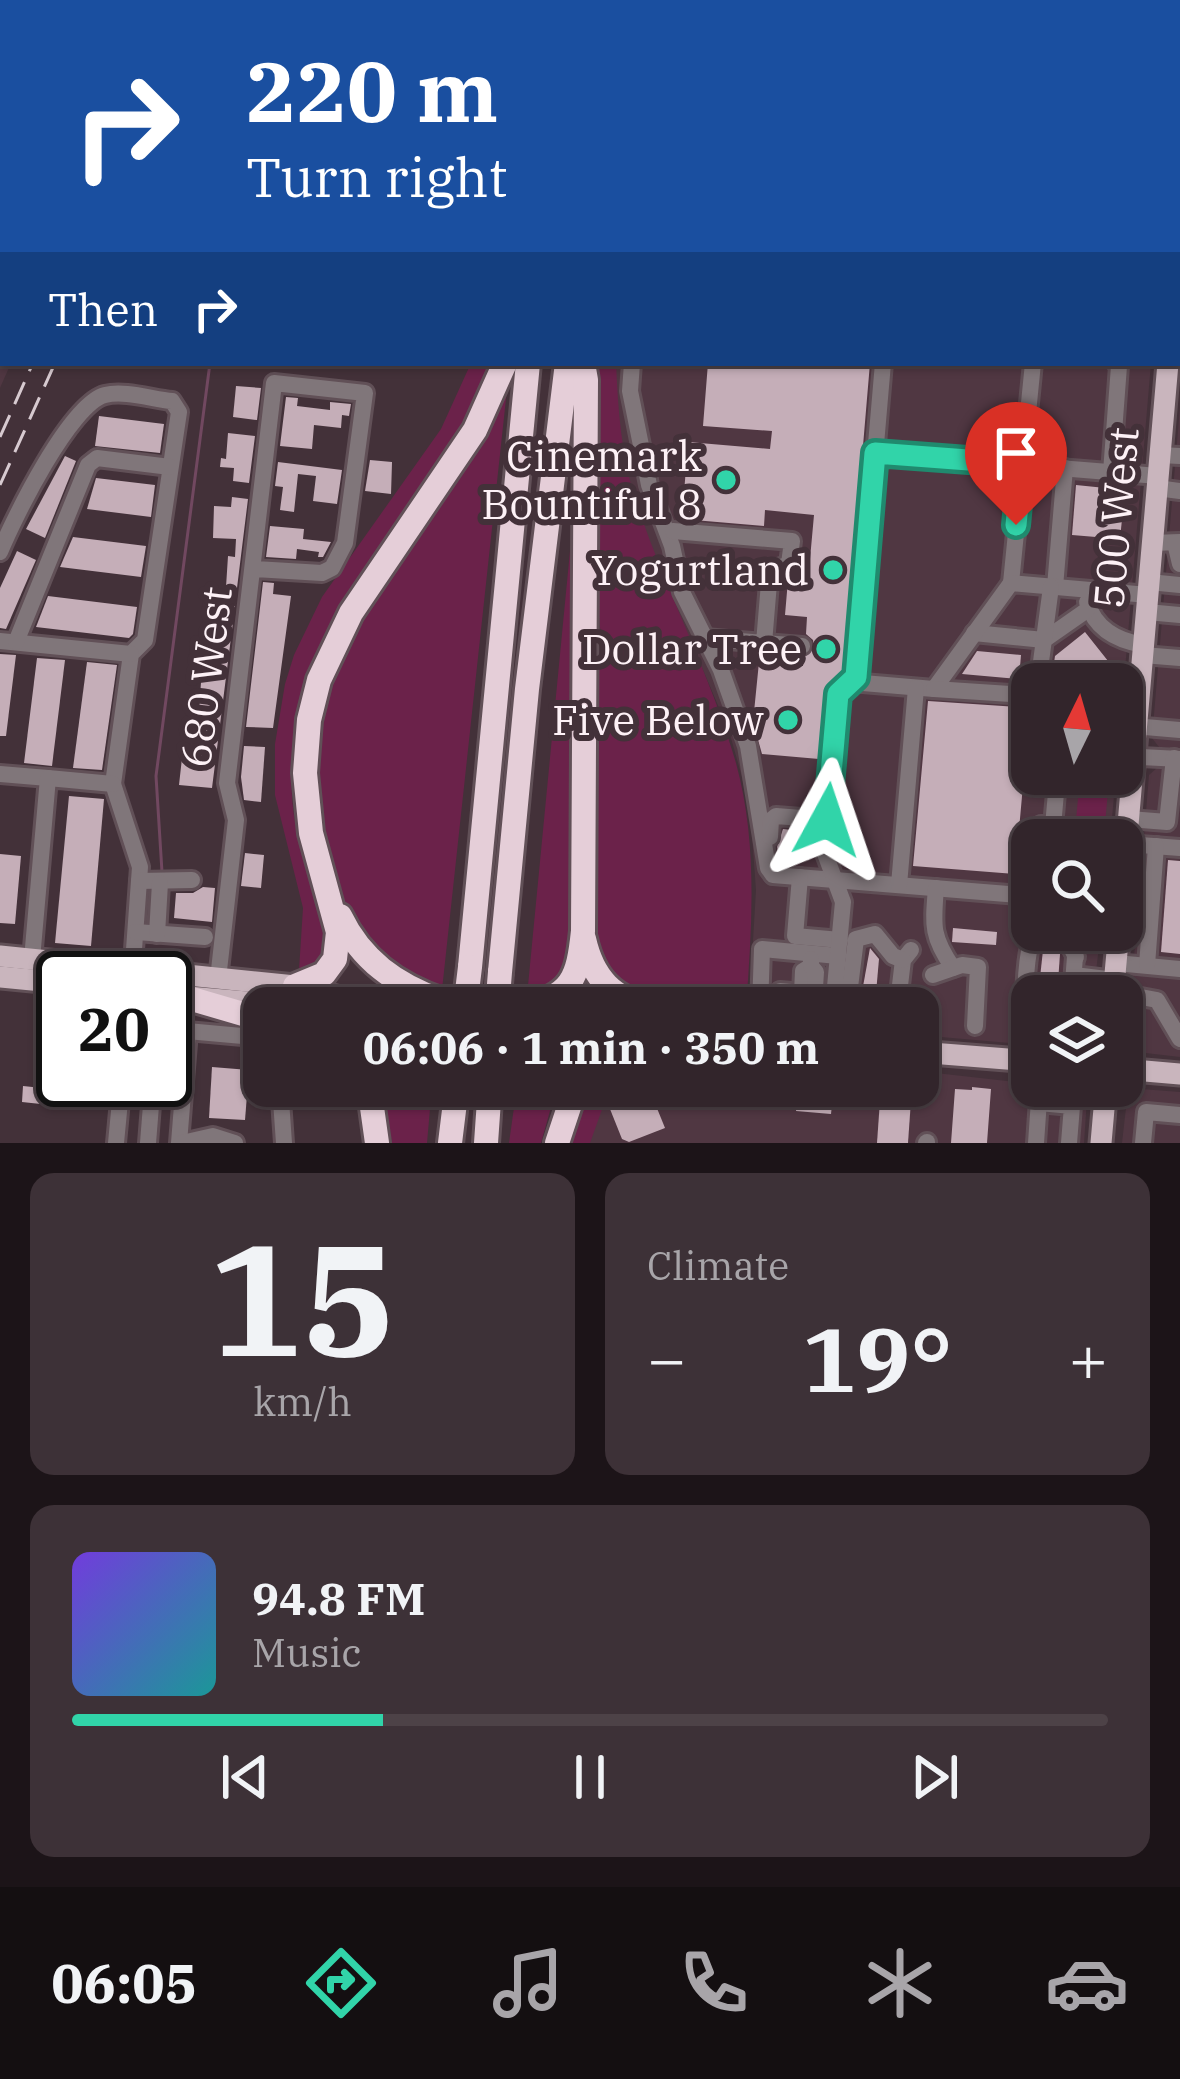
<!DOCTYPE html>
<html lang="en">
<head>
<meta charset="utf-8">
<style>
	:root { --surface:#32252b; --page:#3d3137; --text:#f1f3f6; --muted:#a8a5a9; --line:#4d4247; --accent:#31d4a9 }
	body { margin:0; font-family:"IBM Plex Serif",serif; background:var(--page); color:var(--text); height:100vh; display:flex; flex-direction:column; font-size:45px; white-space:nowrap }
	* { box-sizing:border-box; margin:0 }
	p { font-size:39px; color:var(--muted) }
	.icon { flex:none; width:66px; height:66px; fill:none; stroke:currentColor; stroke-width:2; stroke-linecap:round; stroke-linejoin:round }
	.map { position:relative; height:1143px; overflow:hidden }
	.sheet { display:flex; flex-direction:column; gap:30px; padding:30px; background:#1c1418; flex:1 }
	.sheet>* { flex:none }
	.banner { position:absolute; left:0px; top:0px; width:1182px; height:366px; box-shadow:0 3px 9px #0004,0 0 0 3px var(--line); background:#1a4fa0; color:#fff; overflow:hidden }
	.needle { width:78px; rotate:5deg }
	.tools { position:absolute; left:1011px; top:663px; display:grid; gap:24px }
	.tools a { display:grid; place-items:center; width:132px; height:132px; border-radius:24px; background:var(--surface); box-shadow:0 3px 9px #0004,0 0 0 3px var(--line); font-size:60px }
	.speed { position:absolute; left:36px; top:951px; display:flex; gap:24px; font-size:60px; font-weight:700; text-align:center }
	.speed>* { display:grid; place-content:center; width:156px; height:156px; border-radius:50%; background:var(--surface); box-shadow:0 3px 9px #0004,0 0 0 3px var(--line); line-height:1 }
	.speed .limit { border:6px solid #111; border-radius:18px; background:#fff; color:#111 }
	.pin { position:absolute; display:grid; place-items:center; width:102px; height:102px; color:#fff; margin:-123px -51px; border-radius:50% 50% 50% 0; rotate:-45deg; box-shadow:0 0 12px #0007 }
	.pin .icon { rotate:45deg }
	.me { position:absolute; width:132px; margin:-66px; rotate:5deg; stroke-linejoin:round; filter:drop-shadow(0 0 9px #0008) }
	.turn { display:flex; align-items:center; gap:42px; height:252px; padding:0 48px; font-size:54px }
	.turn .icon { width:156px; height:156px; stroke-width:2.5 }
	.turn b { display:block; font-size:84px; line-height:102px }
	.then { display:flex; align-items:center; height:114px; padding:0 48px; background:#0003; gap:24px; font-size:45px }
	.big { font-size:90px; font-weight:700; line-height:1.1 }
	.sheet .tile { flex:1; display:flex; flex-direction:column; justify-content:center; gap:18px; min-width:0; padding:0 42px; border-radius:24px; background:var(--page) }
	.sheet .dial { align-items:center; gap:0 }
	.dial b { font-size:156px; line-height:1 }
	.song { display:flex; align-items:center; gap:36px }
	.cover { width:144px; height:144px; border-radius:18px; background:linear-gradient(135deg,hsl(260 70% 55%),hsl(180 70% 35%)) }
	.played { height:12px; border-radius:6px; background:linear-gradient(90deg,var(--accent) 30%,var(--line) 30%) }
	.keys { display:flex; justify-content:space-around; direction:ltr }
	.heat { display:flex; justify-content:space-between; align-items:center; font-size:66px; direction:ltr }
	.sheet .tiles { flex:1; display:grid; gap:30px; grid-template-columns:1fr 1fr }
	.tile:last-child { grid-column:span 2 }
	.trip { position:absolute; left:243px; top:987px; width:696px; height:120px; border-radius:24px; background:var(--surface); box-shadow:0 3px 9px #0004,0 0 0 3px var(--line); font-weight:700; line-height:120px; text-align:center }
	.menu { display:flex; height:192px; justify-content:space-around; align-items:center; background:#140f11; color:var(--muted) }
	.menu .icon { width:84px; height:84px }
	.menu .on { color:var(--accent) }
	.menu b { font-size:54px; color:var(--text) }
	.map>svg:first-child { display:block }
	.built { fill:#503742 }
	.green { fill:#6b224a }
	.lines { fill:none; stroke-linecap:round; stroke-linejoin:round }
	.stream { stroke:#714860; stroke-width:3 }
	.building { fill:#c5aeb8 }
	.minor-tunnel { stroke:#5f4e55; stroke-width:16; stroke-dasharray:16 8; stroke-linecap:butt }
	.minor-casing { stroke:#615057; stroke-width:22 }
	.major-casing { stroke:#615057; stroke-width:27 }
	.highway-casing { stroke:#615057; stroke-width:30 }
	.minor { stroke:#80767a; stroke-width:16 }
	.major { stroke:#c9b5bd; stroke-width:21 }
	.highway { stroke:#e5ced8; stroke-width:24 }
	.rail { stroke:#d7cad0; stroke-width:3; stroke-dasharray:24 12; stroke-linecap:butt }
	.highway-bridge-casing { stroke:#615057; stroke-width:30; stroke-linecap:butt }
	.highway-bridge { stroke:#e5ced8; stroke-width:24 }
	.route-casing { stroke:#208a6e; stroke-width:30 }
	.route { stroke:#31d4a9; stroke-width:21 }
	.poi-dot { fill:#31d4a9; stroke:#433139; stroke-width:4.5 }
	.labels { text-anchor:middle; stroke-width:12; stroke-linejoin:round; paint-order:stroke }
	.poi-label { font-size:42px; fill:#fdf1f6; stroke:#433139; text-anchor:end }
	.street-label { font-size:42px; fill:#fdf1f6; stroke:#433139 }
</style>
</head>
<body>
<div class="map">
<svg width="1180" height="1143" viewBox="0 0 1180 1143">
	<rect width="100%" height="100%" fill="#433139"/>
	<g class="built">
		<path d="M0,0h172l-169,3v360h8l-11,25z"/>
		<path d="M642,0h537l-538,3z"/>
		<path d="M609,363h542l-29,342v-21h-90v90h84l-6,66h-78v90h69l-8,66h-61v49l-114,-10v-27h-169l7,-118 -5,-68 -9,-45 -13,-46 -95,-222 -14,-54z"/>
		<path d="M1180,407v342l-21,-2 -7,-9z"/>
		<path d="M1157,768l23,1v288l-43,-5 -10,-9 22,-268z"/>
		<path d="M918,1071l160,18 9,10 -3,44h-507l15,-57h326z"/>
		<path d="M1141,1089l39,3v51h-58l5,-44 7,-8z"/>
	</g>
	<g class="green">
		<path d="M471,363h22c-10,22 -18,46 -31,66 -65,111 -162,203 -170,338 -2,27 2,57 9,82 9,35 28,68 26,105l-11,11 -17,5 4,-62 -28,-113v-51l10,-60 9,-29 28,-58 119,-168z"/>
		<path d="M596,363h20c2,46 5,91 19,135 29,90 75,174 101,265 22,80 16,163 10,245h-56l-53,-12 -42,-35 -2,-248 8,-74 -13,-158z"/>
		<path d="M509,371l-67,619 -21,-5 -68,-51 -17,-46 -26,-110 20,-116z"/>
		<path d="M570,551l5,67 -4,335 -8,28 -36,15z"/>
		<path d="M1079,788l29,3 -3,32 -29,-3z"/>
		<path d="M383,1086h49l-5,57h-35z"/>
		<path d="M517,1086h40l-16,57h-32z"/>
		<path d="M586,1086l19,15 -15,42h-23z"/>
	</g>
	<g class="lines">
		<g class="stream">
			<path d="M257,3v-3"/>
			<path d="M162,872l-6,-96 54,-413"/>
		</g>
	</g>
	<g class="building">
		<path d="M708,363h162l-26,308 -19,16 -6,72 -57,-5 -9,-32 6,-60 44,4v-8l11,-10 -1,-8 -7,-6 1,-17 -22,-2 3,-35 20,1 6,-66 -49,-5 -1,16 -82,-7 6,-77 82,7 2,-18 -69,-5z"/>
		<path d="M236,386l25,2 -4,32 -24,-3z"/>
		<path d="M286,397l12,1 -1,8 33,4v-8l21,2 -2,12 -7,-1 -1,13 -27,-3 -2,24 -32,-3z"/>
		<path d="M99,416l65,8 -4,29 -65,-7z"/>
		<path d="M228,433l27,3 -6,47 -16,-2 1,-13 -14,-1 1,-9 5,1z"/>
		<path d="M65,456l11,5 -31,77 -19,-9z"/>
		<path d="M370,460l22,2 -1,32 -26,-3z"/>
		<path d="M278,462l64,8 -5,34 -24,-3 3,-25 -18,-2 -4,38 -14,-2 3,-23 -8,-1z"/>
		<path d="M96,478l59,7 -4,32 -64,-8z"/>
		<path d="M1076,485l49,5 -5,49 -48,-4z"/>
		<path d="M232,497l16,2 -11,89 -11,-1 2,-31 7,1 1,-18 -23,-1 1,-32 17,1z"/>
		<path d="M270,526l34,3 -1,10 28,3 -8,15h-5l1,-5 -22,-3 -1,10 -30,-2z"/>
		<path d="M73,537l73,9 -5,31 -81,-10z"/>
		<path d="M17,551l19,9 -30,69 -6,-1v-40z"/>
		<path d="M263,582l11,1 -1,11 18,2 -18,132 -27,-1z"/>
		<path d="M48,596l89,11 -4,27 -4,4 -93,-11z"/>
		<path d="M204,604l31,2 -23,182 -33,-3 4,-36 8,1 3,-25 4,1 5,-73 6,1 5,-39 -11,-1z"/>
		<path d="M1085,632l27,34 -12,9 -12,-4 -8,5 -6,-6 -17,-3 -3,-4 1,-7z"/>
		<path d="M977,651l44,4 -2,24 -57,-5z"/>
		<path d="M0,654l16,1 -10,81h-6z"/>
		<path d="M37,658l28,2 -13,106 -28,-3z"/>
		<path d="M87,662l30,3 -15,105 -29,-2z"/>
		<path d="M928,701l104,7v67l-8,-1 -9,100 -102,-8z"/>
		<path d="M244,746l21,1 -4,55 -17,-2 -3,-23z"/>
		<path d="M1052,774h48l-1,14 -47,-7z"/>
		<path d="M69,796l35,3 -13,147 -36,-3z"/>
		<path d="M783,829l28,3 -2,28 -30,-3 -2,-10z"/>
		<path d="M245,853l19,2 -3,33 -20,-2z"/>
		<path d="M0,854l21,2 -6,68 -15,-1z"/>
		<path d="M1168,860l12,1v93l-19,-2z"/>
		<path d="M203,887l12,1 -3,34 -38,-4 2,-25h17z"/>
		<path d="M953,928l44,4 -1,13 -44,-3z"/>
		<path d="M1044,941l16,13 -3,42h-19z"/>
		<path d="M870,948l9,11 -3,34 -14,-1z"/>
		<path d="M41,1027l22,2v29l-24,-1z"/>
		<path d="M212,1067l37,3 -4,50 -36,-2z"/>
		<path d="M23,1086l57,6 -2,16 -56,-6z"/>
		<path d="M639,1086h9l17,42 -36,14 -7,-3 -16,-40z"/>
		<path d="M799,1086h35l-3,28 -35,-3z"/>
		<path d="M881,1086h31l-4,57h-31z"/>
		<path d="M972,1087l19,2 -4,54h-36l4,-54 17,1z"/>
	</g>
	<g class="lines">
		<path class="minor-tunnel" d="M779,1005l16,1"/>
		<g class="minor-casing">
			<g id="minor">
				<path d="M670,3v-3"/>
				<path d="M878,3v-3"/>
				<path d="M1075,3v-3"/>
				<path d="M1179,206h1"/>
				<path d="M1179,286h1"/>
				<path d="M1179,331l1,1"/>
				<path d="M632,363l-2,28 19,94 23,61 10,46 39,78 27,76 20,122 5,7 259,21"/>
				<path d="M875,453l283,23"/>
				<path d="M1160,455l20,1"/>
				<path d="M1111,472l8,-106 -3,-3"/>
				<path d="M1157,488l23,3"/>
				<path d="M673,531l119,10 -3,23 -19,7 -6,72 -59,-5"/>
				<path d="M1153,543l27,-1"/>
				<path d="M1175,543l5,21"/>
				<path d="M0,552c14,-34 70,-148 105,-157 19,-5 47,4 67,6l7,11 -34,228 -14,14 -18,130"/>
				<path d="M1149,582l31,3"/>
				<path d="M1011,583l22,-220"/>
				<path d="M1055,587l10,-119"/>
				<path d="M1087,602c8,27 31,39 57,43"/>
				<path d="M1147,612l33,3"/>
				<path d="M974,633l70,7 43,-30"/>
				<path d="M0,641l131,13"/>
				<path d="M16,642l72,-177 9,-7 73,9"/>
				<path d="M764,643l38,3"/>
				<path d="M1143,655l37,3"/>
				<path d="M1039,679l29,2"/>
				<path d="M851,682l83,7 77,-106 137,12"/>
				<path d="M1090,683l1,1"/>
				<path d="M1038,684l13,-97"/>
				<path d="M934,689l93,6 5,-3"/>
				<path d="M1122,725l58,5"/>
				<path d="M1122,756l58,3"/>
				<path d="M0,774l48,4"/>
				<path d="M113,784l27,83 -8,110"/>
				<path d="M1129,819l38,3 7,-64"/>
				<path d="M1053,826l3,-33"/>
				<path d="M770,837l1,-17 5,-4 38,3 10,-11"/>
				<path d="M1084,840l1,-10 43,5"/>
				<path d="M1127,844l53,4"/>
				<path d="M800,877l-5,59 45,4"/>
				<path d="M139,881l53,-1"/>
				<path d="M1032,882l-4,-7 5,-46 8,-4 44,5"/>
				<path d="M899,885l17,-197"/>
				<path d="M936,888c-3,37 -5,48 17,80"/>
				<path d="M1122,914l28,3"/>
				<path d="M1055,930l12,10 9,17"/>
				<path d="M136,932l69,5"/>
				<path d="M157,934l3,-51"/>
				<path d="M32,959l16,-181 65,6"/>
				<path d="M1116,963l64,6"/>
				<path d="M1147,965l9,-119"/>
				<path d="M933,975l29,-10 16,2 -3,59"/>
				<path d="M1074,975l41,5"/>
				<path d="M218,979l18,-159 -9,-37 47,-400 91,10 -20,150 -13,25 -10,5 -67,-4"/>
				<path d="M1114,992l43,8 23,39"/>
				<path d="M1072,996l5,-66"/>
				<path d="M841,1003l51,4 6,-5 5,-42 8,-10"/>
				<path d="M848,1003l8,-64 19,-5 18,22 10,4"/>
				<path d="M768,1004l12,-13 22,2 1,-22 8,-5"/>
				<path d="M760,1008l2,-59 76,7"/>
				<path d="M810,1008l4,-5 2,-31 -5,-6v-7"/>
				<path d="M833,1008l10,-106 -19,-51 14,-157 18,-17 27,-314"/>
				<path d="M165,1029l99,9"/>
				<path d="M1024,1061c3,-44 -3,-89 10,-131"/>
				<path d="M280,1086l4,57"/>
				<path d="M1039,1103l33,3 -3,37"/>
				<path d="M116,1143l6,-63"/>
				<path d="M148,1143l5,-63"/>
				<path d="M179,1143l9,-112"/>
				<path d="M182,1143l31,-7 22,7"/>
				<path d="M926,1143l1,-1"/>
				<path d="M1036,1143l4,-57"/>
				<path d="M1143,1143l3,-31 34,3"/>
			</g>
		</g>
		<g class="major-casing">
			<g id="major">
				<path d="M1179,231l1,-12"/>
				<path d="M1122,894l46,-531"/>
				<path d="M0,956l305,31 66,21"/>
				<path d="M0,977l63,6"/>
				<path d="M165,995l153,13"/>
				<path d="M1113,996l6,-66"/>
				<path d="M356,1006l48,-7 118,9"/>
				<path d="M918,1052l114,9"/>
				<path d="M1122,1069l58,5"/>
				<path d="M1101,1143l5,-57"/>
			</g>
		</g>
		<g class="highway-casing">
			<g id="highway">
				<path d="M567,3v-3"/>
				<path d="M611,3v-3"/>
				<path d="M340,916c21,44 56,69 102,85"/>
				<path d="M584,939c9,40 29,60 68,69"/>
				<path d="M470,967l58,-604"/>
				<path d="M500,972l27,-283 40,-326"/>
				<path d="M295,986l29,-12 11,-15 3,-27 -27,-99 -6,-60 4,-53 10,-40 32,-67 124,-183 30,-67"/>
				<path d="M185,997l58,17 21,1"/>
				<path d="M524,1008c48,-13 54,-29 59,-77l3,-551 -3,-17"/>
				<path d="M369,1086l8,57"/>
				<path d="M450,1143l7,-57"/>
				<path d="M486,1143l4,-57"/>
				<path d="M557,1143l19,-57"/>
			</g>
		</g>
		<use href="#minor" class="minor"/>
		<use href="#major" class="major"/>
		<use href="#highway" class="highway"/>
		<g class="rail">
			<path d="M170,3l1,-3"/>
			<path d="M195,3l1,-3"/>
			<path d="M216,3l1,-3"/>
			<path d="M0,366l3,-7"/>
			<path d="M0,437l33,-74"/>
			<path d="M0,485l55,-122"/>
		</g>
		<g class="highway-bridge-casing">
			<g id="highway-bridge">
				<path d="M465,1008l5,-41"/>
				<path d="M497,1008l3,-36"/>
			</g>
		</g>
		<use href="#highway-bridge" class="highway-bridge"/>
	</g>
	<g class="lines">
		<g class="route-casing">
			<path id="route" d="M827,820l11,-126 18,-17 19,-224 147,11 -6,61"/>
		</g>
		<use href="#route" class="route"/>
	</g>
	<g class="poi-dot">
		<circle cx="726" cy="480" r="12"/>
		<circle cx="833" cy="570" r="12"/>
		<circle cx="826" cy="649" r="12"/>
		<circle cx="788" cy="720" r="12"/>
	</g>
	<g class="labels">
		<g class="poi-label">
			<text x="702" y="471">Cinemark<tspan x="702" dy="48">Bountiful 8</tspan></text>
			<text x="809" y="585">Yogurtland</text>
			<text x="802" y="664">Dollar Tree</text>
			<text x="764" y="735">Five Below</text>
		</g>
		<g class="street-label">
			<text transform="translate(1116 518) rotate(-85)" y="15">500 West</text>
			<text transform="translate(206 677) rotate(-83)" y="15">680 West</text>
		</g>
	</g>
</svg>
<div class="tools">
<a><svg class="needle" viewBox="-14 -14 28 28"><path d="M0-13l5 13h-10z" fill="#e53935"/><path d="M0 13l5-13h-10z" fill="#a8a5a9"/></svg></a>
<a><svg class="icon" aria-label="search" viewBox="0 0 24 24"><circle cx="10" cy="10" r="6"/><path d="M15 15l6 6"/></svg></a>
<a><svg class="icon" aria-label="layers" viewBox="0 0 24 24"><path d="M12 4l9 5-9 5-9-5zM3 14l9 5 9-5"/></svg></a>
</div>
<div class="speed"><div class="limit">20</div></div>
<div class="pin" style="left:1016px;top:525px;background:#d93025"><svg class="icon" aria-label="arrive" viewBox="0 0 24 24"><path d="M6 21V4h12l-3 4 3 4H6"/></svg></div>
<svg class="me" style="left:827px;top:820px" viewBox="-20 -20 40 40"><path d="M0-17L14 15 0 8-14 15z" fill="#31d4a9" stroke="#fff" stroke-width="4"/></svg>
<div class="trip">06:06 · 1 min · 350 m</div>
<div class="banner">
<div class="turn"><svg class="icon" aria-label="right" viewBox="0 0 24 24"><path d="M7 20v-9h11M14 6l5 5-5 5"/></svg><div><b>220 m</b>Turn right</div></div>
<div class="then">Then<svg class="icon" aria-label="right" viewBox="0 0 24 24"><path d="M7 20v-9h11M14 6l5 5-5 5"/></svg></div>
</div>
</div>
<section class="sheet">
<div class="tiles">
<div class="tile dial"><b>15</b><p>km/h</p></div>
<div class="tile"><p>Climate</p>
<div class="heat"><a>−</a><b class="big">19°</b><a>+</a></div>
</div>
<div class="tile">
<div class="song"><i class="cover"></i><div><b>94.8 FM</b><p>Music</p></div></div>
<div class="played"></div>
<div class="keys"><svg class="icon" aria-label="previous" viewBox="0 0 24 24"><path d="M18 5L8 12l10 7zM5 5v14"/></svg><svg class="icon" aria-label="pause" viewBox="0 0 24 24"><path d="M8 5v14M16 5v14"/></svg><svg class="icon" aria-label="next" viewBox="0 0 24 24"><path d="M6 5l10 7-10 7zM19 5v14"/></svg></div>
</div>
</div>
</section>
<nav class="menu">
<b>06:05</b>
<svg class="icon on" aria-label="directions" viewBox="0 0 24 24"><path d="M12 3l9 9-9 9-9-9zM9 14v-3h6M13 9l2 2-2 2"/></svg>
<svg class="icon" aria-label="music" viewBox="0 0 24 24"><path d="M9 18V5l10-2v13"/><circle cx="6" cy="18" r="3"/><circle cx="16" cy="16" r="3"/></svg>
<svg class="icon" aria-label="phone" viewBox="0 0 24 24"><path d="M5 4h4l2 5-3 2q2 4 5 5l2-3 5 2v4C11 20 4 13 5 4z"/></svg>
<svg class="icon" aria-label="climate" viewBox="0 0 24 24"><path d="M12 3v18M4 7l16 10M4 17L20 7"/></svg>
<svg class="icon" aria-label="car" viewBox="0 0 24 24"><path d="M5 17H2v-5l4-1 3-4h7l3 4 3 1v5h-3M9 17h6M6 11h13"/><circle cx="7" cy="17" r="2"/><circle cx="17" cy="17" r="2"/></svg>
</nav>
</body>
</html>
